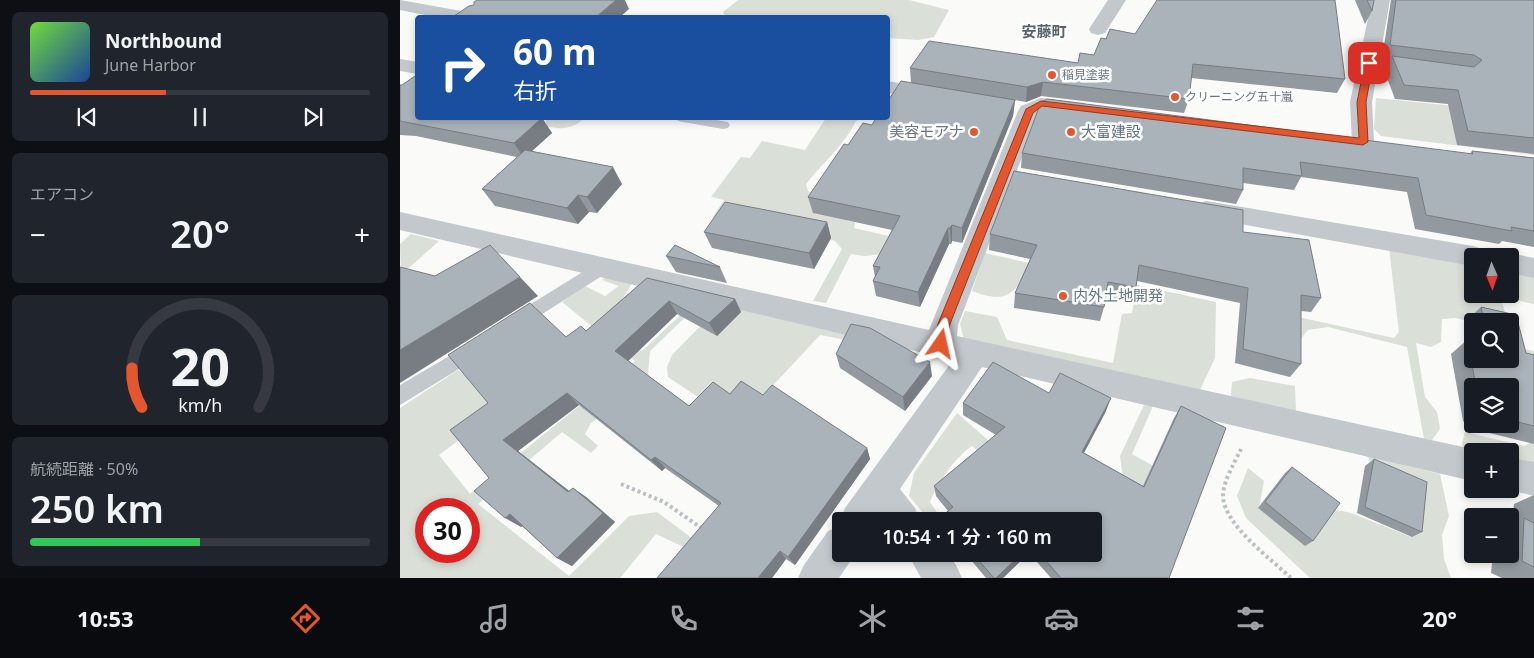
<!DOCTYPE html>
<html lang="ja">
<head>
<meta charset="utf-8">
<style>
	:root { --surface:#171b24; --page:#20242c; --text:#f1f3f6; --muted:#9ea1a6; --line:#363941; --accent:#e4572e }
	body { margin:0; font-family:"Noto Sans","Noto Sans JP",sans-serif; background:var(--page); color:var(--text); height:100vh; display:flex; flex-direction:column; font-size:19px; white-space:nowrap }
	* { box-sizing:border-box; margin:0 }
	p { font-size:16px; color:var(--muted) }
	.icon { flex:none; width:28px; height:28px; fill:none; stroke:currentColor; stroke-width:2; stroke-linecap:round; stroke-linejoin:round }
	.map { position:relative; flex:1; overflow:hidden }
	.drawer { display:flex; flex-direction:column; gap:12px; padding:12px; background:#0d0f14; width:400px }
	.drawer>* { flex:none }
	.top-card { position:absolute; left:15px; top:15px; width:475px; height:105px; border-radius:5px; box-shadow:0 2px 8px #0003; background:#1a4fa0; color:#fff; overflow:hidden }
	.needle { width:32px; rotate:178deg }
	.fabs { position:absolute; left:1064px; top:248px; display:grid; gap:10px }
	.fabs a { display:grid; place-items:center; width:55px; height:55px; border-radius:5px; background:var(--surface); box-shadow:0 2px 8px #0003; font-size:25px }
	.speed { position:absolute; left:15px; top:498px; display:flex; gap:10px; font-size:25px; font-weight:700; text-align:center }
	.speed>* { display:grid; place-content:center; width:65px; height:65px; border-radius:50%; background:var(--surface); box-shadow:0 2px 8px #0003; line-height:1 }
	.speed .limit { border:8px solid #d22; background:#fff; color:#111 }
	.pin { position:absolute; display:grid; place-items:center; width:42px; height:42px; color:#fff; margin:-21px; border-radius:10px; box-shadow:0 2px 8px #0006 }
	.me { position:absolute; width:55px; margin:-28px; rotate:11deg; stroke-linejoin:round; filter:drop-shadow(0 0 4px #0008) }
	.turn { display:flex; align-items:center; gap:18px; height:105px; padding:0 15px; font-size:22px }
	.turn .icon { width:65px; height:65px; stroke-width:2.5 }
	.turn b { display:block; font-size:35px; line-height:42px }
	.big { font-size:38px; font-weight:600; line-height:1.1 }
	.drawer .widget { flex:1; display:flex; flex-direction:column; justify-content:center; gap:8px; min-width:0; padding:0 18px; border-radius:8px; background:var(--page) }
	.drawer .dial { align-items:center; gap:0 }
	.dial svg { height:130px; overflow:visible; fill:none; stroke:var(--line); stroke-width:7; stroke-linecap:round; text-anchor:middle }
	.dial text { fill:var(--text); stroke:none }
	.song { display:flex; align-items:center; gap:15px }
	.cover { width:60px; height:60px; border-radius:8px; background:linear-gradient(135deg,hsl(100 70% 55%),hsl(220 70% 35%)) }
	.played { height:5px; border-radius:2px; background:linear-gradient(90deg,var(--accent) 40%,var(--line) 40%) }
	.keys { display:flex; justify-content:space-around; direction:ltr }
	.heat { display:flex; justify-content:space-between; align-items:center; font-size:28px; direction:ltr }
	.charge { height:8px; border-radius:4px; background:linear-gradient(90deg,#34c759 50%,var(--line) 0) }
	.trip { position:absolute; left:432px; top:512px; width:270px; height:50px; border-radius:5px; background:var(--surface); box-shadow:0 2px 8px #0003; font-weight:600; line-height:50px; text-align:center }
	.menu { display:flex; height:80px; justify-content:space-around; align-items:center; background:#090b0e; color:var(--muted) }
	.menu .icon { width:35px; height:35px }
	.menu .selected { color:var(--accent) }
	.menu b { font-size:22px; color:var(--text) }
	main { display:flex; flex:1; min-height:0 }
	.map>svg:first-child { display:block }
	.green { fill:#dadfd7; fill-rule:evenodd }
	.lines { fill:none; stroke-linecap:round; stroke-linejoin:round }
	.path { stroke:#bbbfc2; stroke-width:4; stroke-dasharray:3 3; stroke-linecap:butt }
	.lane { fill:#c3c8cc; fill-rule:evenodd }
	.street { fill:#c3c8cc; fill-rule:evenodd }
	.wall { fill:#929a9f; fill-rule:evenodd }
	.shaded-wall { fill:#777d82 }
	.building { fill:#aab3b9; stroke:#777d82 }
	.route { fill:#e4572e; stroke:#94391e }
	.poi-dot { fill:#e4572e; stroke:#fff; stroke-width:2 }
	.labels { text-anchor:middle; stroke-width:5; stroke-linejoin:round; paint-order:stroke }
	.far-poi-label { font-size:12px; fill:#657683; stroke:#fff; text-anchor:start }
	.far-quarter-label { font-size:15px; font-weight:bold; fill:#57646e; stroke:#fff }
	.poi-label { font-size:15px; fill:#657683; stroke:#fff; text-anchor:start }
</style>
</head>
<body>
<main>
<section class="drawer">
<div class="widget">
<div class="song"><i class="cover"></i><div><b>Northbound</b><p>June Harbor</p></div></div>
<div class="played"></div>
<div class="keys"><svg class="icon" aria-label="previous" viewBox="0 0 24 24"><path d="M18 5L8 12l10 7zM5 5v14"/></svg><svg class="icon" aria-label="pause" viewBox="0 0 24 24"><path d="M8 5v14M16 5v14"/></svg><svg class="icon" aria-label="next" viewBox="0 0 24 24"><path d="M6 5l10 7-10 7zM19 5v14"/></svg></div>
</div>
<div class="widget"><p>エアコン</p>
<div class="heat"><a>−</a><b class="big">20°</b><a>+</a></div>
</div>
<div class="widget dial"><svg viewBox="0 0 100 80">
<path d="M14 69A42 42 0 1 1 86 69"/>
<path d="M14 69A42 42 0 0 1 8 45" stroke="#e4572e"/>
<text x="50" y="56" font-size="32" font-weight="700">20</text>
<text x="50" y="72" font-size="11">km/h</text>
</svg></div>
<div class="widget"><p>航続距離 · 50%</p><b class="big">250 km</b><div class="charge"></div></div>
</section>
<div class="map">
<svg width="1134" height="578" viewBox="0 0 1134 578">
	<rect width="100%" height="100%" fill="#fafaf8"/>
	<g class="green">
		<path d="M338,0h171l40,10 -15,27 -16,3 -30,-2v-20l-163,-1 -2,-5z"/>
		<path d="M976,98l158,16v41l-153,-19 -7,-7z"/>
		<path d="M146,118h38c-10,11 -23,12 -38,8z"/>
		<path d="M426,118h38l-8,3c-12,25 -33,41 -50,63l2,7 22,11 18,19 7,1 -1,6 39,9 -10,17 -19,2 -13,-2 -25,49 -13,-2 29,-52 -7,-8 -19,-6 -73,19h-6l24,-37 -49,1 12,-18 -13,-3 30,-40 9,1 12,-17 43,9z"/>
		<path d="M11,234l28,7 -38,34 -1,-31z"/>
		<path d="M989,248l83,15v31h38v-24l24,5v29l-33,-7 6,24 -35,1 -16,-4 -14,1 -1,23 -10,5 -15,-4 9,54 12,15 3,17 -8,11 -8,-1 -17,-92 -79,-20 -20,3 -9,11 -1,-24 96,21 5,-6z"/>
		<path d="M585,253l44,10c-12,32 -24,41 -57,28z"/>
		<path d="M207,276l25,7 -26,44 36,24 46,-43 14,-7 -52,50 -2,24 -5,10 -52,38 -6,11 13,12 -7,7 -29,-21 -84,72 91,72 60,-60 28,-4 83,62 -84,-40 -36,44h-220v-170l58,-38 14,9 24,33 -57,43 31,39 165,-133 -73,-59 23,-16 20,10 14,-10 -17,-6zM26,509h43v42h-43z"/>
		<path d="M737,285l79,17 -1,56 -16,34 -235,-52 -4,-16 5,-13 32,6 10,23 106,23 9,-49 10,-1z"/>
		<path d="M331,306l128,31 -2,5 -37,-7 -55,59 -23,-4 -32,15 -42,-28 -1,-10 5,-12 47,-48z"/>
		<path d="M1113,347l21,4v116l-24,-5v-11h-38v3l-8,-2 -2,-9 3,-11 59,14 9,-5z"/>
		<path d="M850,378l45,8 1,26 -65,-16 1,-14z"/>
		<path d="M744,405l9,1 -21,48 69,39 -10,26 -68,-41 -3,-22z"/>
		<path d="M557,413l71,62 -27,-5 -29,-24c-16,10 -35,38 -42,56l13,19h-13l-21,-25 5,-23z"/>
		<path d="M967,456l73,18 9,42 -7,19 2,24 7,19h-141l-64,-60 -9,-22 11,-28 16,13 -5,27 72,1 20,4 60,24z"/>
	</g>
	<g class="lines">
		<g class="path">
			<path d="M841,449c-6,13 -18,32 -18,47 1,29 48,63 68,82"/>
			<path d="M221,484l43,18 39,27"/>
		</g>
		<g class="lane">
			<path d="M969,59l40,5 6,4 -6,4 -44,-6 -2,-3z"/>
			<path d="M276,118h29l23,4 2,3 -2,3 -5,1 -40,-7 -5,-1z"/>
			<path d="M202,260l6,2 3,5 -3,5 -86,55 -6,2 -6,-2 -3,-5 3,-5z"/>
			<path d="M73,342l7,2 2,6 -2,6 -80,49v-20z"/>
		</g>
		<g class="street">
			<path d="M0,0l73,13 6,1 3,4h-42l-40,-8z"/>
			<path d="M708,0h18l-21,33 -7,2 -7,-2 -2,-4z"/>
			<path d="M972,0h18l-18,102 2,40 -3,5 -8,2 -8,-2 -3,-5 -2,-40z"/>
			<path d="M0,59l18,3v12l-18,-3z"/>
			<path d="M488,81l53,10 3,4 -3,4 -7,2 -46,-8z"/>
			<path d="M641,98l44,5 3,5 -3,5c-16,3 -33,-6 -47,2l-80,210 -1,11 515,113 6,2h-6v30l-490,-114 -82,122 15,19 5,13h-79v2l-1,-2 5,-13 108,-148 -553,-130v-18l529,118 89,-219 3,-5z"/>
			<path d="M806,201l267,45 9,3 4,7h-14v10l-275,-50 -3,-6 3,-6z"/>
			<path d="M1110,253l24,5v20l-24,-5v-17h-10z"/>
			<path d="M1110,458l24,4v34l-28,-7h4z"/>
			<path d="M441,526v28h14l-16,24h-41l6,-13 24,-34z"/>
			<path d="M508,554h40l8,11 6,13h-41z"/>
		</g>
	</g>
	<g class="wall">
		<path d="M955,0h19l-2,11 -7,13z"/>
		<path d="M991,0h143v154l-77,-9 -9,-41 -53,-5 -11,-29 6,-10 -8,-1z"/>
		<path d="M701,38l244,41 -8,14 -146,-15 -2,21 -5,14 -143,-17 -15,6 -29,-5 18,3 -2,16 -51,127 -10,-2 -1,3h-2l-29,63 -44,-11 -3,-15 2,-4 -2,-11 19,-36 -79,-17 -5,-16 64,-72 39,-42 -1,-15 168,-5 16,-8z"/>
		<path d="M0,85l18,33h124l10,15 -20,18 90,33 -25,29 -8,-1 -11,12 -83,-18 -13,-17 35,-32 -101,-21 -16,-1z"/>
		<path d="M1072,151l62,7v89l-32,-6 -3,3 -84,-15 -8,-37 -106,-15 -7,13 -51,-7v7l-7,14 -215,-36 1,-15 448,1z"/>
		<path d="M427,222l4,16 -17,31 -102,-21 -8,-16z"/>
		<path d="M843,232l78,66 -10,14 -10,-1v53l-11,13 -55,-14 5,-60 -103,-22 -1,6 -5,15 -25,-5 -2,10 -4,14 -86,-13 1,-15 15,-34 -41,-9 1,-16z"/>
		<path d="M266,256l54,11 7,16 -51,-11z"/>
		<path d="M247,278l88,21 6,13 -24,24 -40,-22 -49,47 61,45 41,-12 33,1 104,53 3,11 -75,106 -9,-6 -14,19h-115l62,-72 -54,-38 -3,3 -83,-66 -61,46 51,40 4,-3 13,9 29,25 -43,44 -15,-8 -35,-32 -1,1 -32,-49 -1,-75 78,-66 20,-6z"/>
		<path d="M1081,307l35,8 10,38 8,2v89l-65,-16 -6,-7 -12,-67 16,-14 1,1 -3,-19zM1072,321h38v38h-38zM1072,386h38v38h-38z"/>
		<path d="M436,354l96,22 -27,35 -65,-43z"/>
		<path d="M649,393l57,18 -22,42 59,33 31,-68 7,-12 -12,172h-118l-21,-24h64v-33h-152v-5l6,-5 -12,-15 -2,-10 62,-51 -33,-20v-12z"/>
		<path d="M974,459l48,73 -10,5 -55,-24 8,-47z"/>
		<path d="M892,467l21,74 -8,5 -47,-38 27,-35z"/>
		<path d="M1134,495v83h-32l-11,-5 2,-19h17v-30l2,-1 2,-19z"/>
		<path d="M566,554h62l-25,24h-17z"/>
	</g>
	<g class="shaded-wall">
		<path d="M216,0h9l4,9 -10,9h-24z"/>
		<path d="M643,82l-2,14 -15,6 1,-15z"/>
		<path d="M615,100l-2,16 -51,127v-15z"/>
		<path d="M142,118l10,15 -28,25 -10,-15z"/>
		<path d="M213,167l9,17 -25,29 -10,-16z"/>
		<path d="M178,195l11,17 -11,12 -11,-16z"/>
		<path d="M427,222l4,16 -17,31 -5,-16z"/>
		<path d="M552,225v16l-1,3 -1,-16z"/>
		<path d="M548,228l1,16 -29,63 -2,-15z"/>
		<path d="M120,277l18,19 -138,87v-33z"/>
		<path d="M335,299l6,13 -24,24 -8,-13z"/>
		<path d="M269,301l8,13 -52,50 -10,-13z"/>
		<path d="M530,362l2,14 -27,35 -2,-14z"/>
		<path d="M167,393l12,12 -61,46 64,50 -14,-9 -65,-52z"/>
		<path d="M711,398l-5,13 -28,53 4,-12z"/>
		<path d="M467,448l3,11 -75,106 -7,-8z"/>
		<path d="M255,457l10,11 -3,3 -11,-11z"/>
		<path d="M173,488l13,9 29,25 -43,44 -15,-8z"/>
		<path d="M110,514l15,9 -4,4 -16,-9z"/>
		<path d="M380,551l6,8 -14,19h-14z"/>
		<path d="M621,554h7l-25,24h-7z"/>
	</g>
	<g class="building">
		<path d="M77,0h139l-21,18h-144l18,-12 5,-1v-3z"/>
		<path d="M757,0h178l10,79 -152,-15 -4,35 -146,-17 -16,5 -117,-19 19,-27 149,22 2,-10 14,2 7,-17 5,1 4,-10 25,5z"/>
		<path d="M967,0h7l-2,11z"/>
		<path d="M996,0h138v138l-66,-7 -10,-41 -54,-5 -12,-29 82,11 8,-7 -8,-5 -84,-10z"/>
		<path d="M18,74v44h124l-28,25 -114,-22v-36h2z"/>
		<path d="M501,81l114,19 -53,128 -10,-3 -2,3h-2l-30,64 -45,-11 7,-14 -7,-1 27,-50 -92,-19 36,-53 4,1 15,-22 9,2 4,-7h12v-17z"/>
		<path d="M647,99l426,55 -1,-3 62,7v73l-23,-4 1,4 -86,-16 -8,-37 -118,-16 2,14 -59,-8v22l-221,-37 19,-51z"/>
		<path d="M125,150l88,17 -26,30 -9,-2 -11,13 -85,-19z"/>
		<path d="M614,171l229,39v22l66,8 12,58 -20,-3v69l-58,-15 5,-61 -109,-23 -3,22 -28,-5 -4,25 -89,-14 22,-48 -47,-11z"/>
		<path d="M325,202l102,20 -18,31 -105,-21z"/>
		<path d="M90,245l30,32 -120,73v-83l35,9z"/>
		<path d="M275,245l45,22 -54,-11z"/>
		<path d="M247,278l88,21 -26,24 -40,-22 -54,50 74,55 24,-24 17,12 11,-13 22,14 9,-10 95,63 -79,109 -8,-6 -22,27h-101l64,-75 -66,-46 -4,3 -84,-67 -64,47 65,52 5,-4 30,25 -46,45 -47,-44 -5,4 -31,-27 15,-13 -39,-48 38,-27 -40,-48 82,-52 36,34 15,-11 5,5z"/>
		<path d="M1081,307l35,8 10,38 8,2v71l-24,-6v-34h-34l-9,-46 5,2v17h38v-38h-26z"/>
		<path d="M451,324l19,4 60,34 -27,35 -67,-43z"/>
		<path d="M593,362l56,31 11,-20 51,25 -29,54 62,35 37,-81 45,22 -57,150h-108l-21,-24h54v-33h-148l-4,-5 11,-9 -19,-21 71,-59 -42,-24z"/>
		<path d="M974,459l53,23 -5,50 -57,-25z"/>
		<path d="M892,467l48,36 -27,38 -48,-39z"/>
		<path d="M1124,518l10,5v44l-12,-6z"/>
		<path d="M573,554h48l-25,24h-2z"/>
	</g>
	<path class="route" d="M969,60l4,3 -7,39 2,40 -5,3 -321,-39 -9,7 -83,211 -5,24 -4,2 -5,-2 -1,-4 3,-20 88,-215 15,-8 318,37 -2,-36 8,-39z"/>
	<g class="poi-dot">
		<circle cx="652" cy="75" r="5"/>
		<circle cx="775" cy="97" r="5"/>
		<circle cx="574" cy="132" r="5"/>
		<circle cx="671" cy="132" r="5"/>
		<circle cx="663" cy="296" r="5"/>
	</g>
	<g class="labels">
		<g class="far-poi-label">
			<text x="662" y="79">稲見塗装</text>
			<text x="785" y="101">クリーニング五十嵐</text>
		</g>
		<g class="far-quarter-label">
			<text x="644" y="37">安藤町</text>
		</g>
		<g class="poi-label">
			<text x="564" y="137" text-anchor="end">美容モアナ</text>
			<text x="681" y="137">大富建設</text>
			<text x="673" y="301">内外土地開発</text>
		</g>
	</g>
</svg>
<div class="fabs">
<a><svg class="needle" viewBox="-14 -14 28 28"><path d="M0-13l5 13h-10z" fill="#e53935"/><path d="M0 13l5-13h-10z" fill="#9ea1a6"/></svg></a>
<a><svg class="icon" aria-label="search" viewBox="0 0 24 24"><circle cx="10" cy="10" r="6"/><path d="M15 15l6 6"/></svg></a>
<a><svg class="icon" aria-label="layers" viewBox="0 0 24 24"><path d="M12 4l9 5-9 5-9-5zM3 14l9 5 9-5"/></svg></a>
<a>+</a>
<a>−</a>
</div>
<div class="speed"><div class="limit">30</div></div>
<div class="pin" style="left:969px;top:63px;background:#d93025"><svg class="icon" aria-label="arrive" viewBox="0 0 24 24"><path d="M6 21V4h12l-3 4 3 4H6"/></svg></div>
<svg class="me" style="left:541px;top:344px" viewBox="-20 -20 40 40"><path d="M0-17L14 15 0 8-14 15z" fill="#e4572e" stroke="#fff" stroke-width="4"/></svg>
<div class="trip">10:54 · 1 分 · 160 m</div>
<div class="top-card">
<div class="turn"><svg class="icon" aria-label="right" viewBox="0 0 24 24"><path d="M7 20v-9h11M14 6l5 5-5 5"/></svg><div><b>60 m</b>右折</div></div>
</div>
</div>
</main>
<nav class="menu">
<b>10:53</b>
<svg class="icon selected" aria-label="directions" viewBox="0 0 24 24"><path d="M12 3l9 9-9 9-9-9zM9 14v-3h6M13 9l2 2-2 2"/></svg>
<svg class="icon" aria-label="music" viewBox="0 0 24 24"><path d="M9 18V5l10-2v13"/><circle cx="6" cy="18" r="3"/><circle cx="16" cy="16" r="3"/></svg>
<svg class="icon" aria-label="phone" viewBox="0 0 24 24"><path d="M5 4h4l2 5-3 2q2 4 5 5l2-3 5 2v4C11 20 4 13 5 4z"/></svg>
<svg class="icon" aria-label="climate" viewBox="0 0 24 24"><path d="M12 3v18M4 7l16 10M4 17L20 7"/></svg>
<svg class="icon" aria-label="car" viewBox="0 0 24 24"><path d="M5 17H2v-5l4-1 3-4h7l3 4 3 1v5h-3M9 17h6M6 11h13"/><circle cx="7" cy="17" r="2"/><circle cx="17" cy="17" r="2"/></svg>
<svg class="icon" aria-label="filters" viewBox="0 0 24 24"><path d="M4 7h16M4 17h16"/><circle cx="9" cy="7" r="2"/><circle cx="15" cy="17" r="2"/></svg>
<b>20°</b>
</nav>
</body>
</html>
